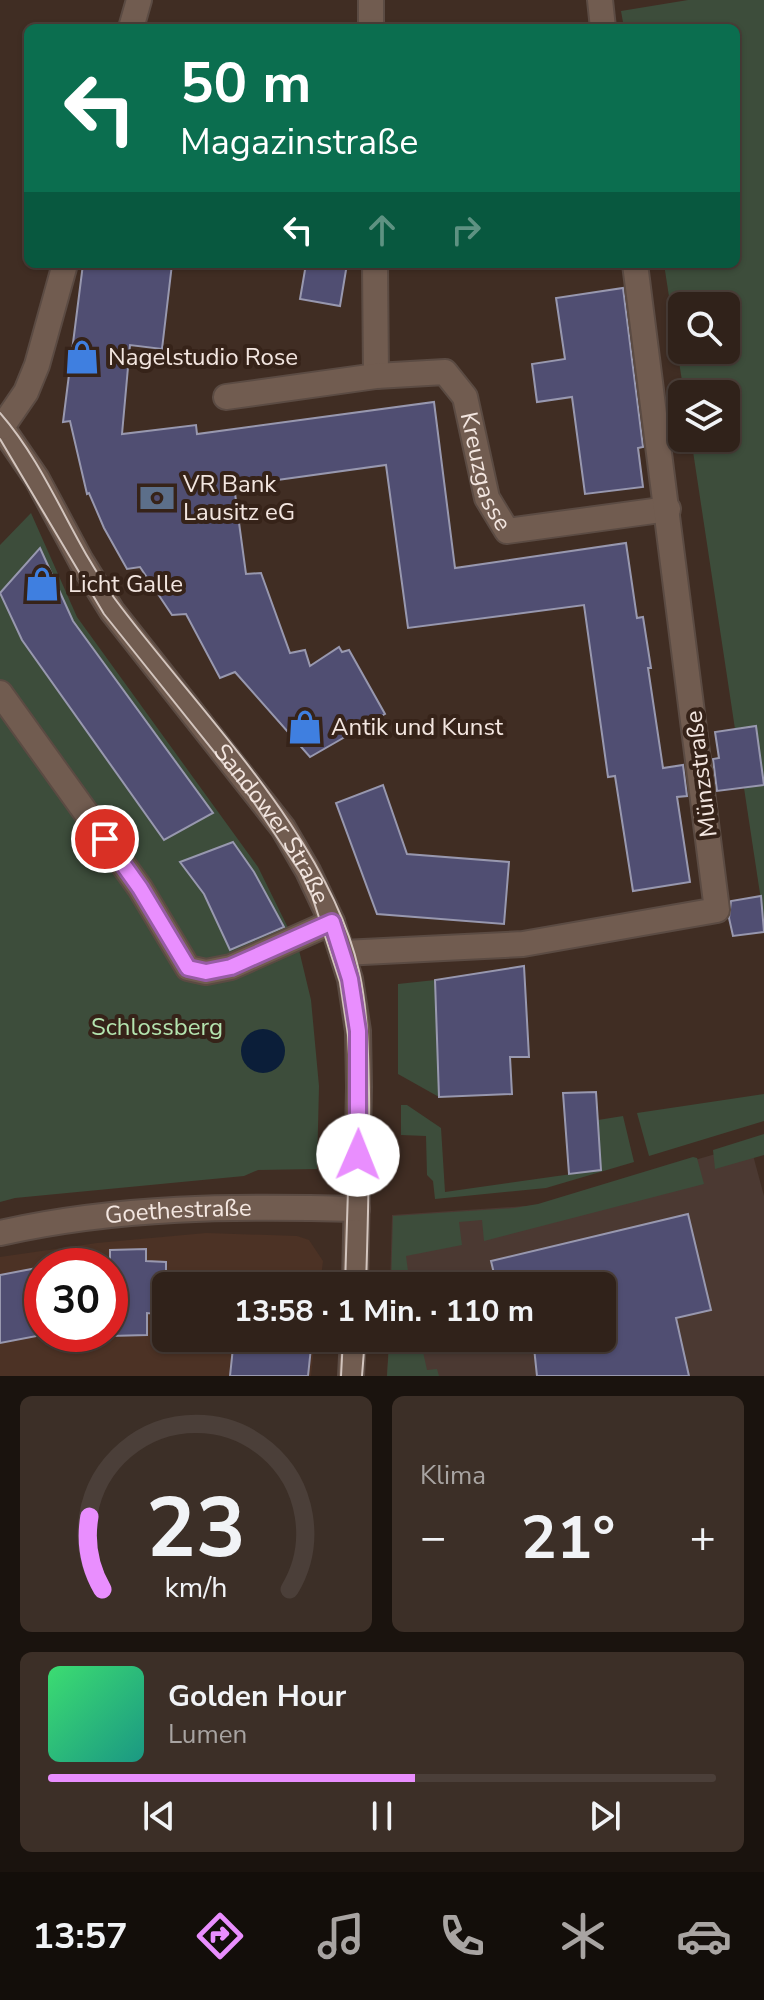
<!DOCTYPE html>
<html lang="de">
<head>
<meta charset="utf-8">
<style>
	:root { --surface:#30221a; --page:#3c2f27; --text:#f1f3f6; --muted:#a8a4a2; --line:#4b3f39; --accent:#e98efe }
	body { margin:0; font-family:"Nunito Sans",sans-serif; background:var(--page); color:var(--text); height:100vh; display:flex; flex-direction:column; font-size:30px; white-space:nowrap }
	* { box-sizing:border-box; margin:0 }
	p { font-size:26px; color:var(--muted) }
	.icon { flex:none; width:44px; height:44px; fill:none; stroke:currentColor; stroke-width:2; stroke-linecap:round; stroke-linejoin:round }
	.map { position:relative; height:1376px; overflow:hidden }
	.panel { display:flex; flex-direction:column; gap:20px; padding:20px; background:#1a130e; flex:1 }
	.panel>* { flex:none }
	.hud { position:absolute; left:24px; top:24px; width:716px; height:244px; border-radius:12px; box-shadow:0 2px 6px #0004,0 0 0 2px var(--line); background:#0b6e4f; color:#fff; overflow:hidden }
	.tools { position:absolute; left:668px; top:292px; display:grid; gap:16px }
	.tools a { display:grid; place-items:center; width:72px; height:72px; border-radius:12px; background:var(--surface); box-shadow:0 2px 6px #0004,0 0 0 2px var(--line); font-size:40px }
	.speed { position:absolute; left:24px; top:1248px; display:flex; gap:16px; font-size:40px; font-weight:700; text-align:center }
	.speed>* { display:grid; place-content:center; width:104px; height:104px; border-radius:50%; background:var(--surface); box-shadow:0 2px 6px #0004,0 0 0 2px var(--line); line-height:1 }
	.speed .limit { border:12px solid #d22; background:#fff; color:#111 }
	.pin { position:absolute; display:grid; place-items:center; width:68px; height:68px; color:#fff; margin:-34px; border:4px solid #fff; border-radius:50%; box-shadow:0 2px 8px #0007 }
	.me { position:absolute; width:88px; margin:-44px; rotate:1deg; stroke-linejoin:round; filter:drop-shadow(0 0 6px #0008) }
	.turn { display:flex; align-items:center; gap:28px; height:168px; padding:0 24px; font-size:36px }
	.turn .icon { width:104px; height:104px; stroke-width:2.5 }
	.turn b { display:block; font-size:56px; line-height:68px }
	.lanes { display:flex; align-items:center; height:76px; padding:0 24px; background:#0003; justify-content:center; gap:40px; direction:ltr }
	.lanes .off { opacity:.35 }
	.big { font-size:60px; font-weight:700; line-height:1.1 }
	.panel .card { flex:1; display:flex; flex-direction:column; justify-content:center; gap:12px; min-width:0; padding:0 28px; border-radius:12px; background:var(--page) }
	.panel .dial { align-items:center; gap:0 }
	.dial svg { height:208px; overflow:visible; fill:none; stroke:var(--line); stroke-width:7; stroke-linecap:round; text-anchor:middle }
	.dial text { fill:var(--text); stroke:none }
	.song { display:flex; align-items:center; gap:24px }
	.cover { width:96px; height:96px; border-radius:12px; background:linear-gradient(135deg,hsl(140 70% 55%),hsl(170 70% 35%)) }
	.played { height:8px; border-radius:4px; background:linear-gradient(90deg,var(--accent) 55%,var(--line) 55%) }
	.keys { display:flex; justify-content:space-around; direction:ltr }
	.heat { display:flex; justify-content:space-between; align-items:center; font-size:44px; direction:ltr }
	.panel .tiles { flex:1; display:grid; gap:20px; grid-template-columns:1fr 1fr }
	.card:last-child { grid-column:span 2 }
	.trip { position:absolute; left:152px; top:1272px; width:464px; height:80px; border-radius:12px; background:var(--surface); box-shadow:0 2px 6px #0004,0 0 0 2px var(--line); font-weight:700; line-height:80px; text-align:center }
	.tabs { display:flex; height:128px; justify-content:space-around; align-items:center; background:#130e0a; color:var(--muted) }
	.tabs .icon { width:56px; height:56px }
	.tabs .on { color:var(--accent) }
	.tabs b { font-size:36px; color:var(--text) }
	.map>svg:first-child { display:block }
	.built { fill:#4c3225; fill-rule:evenodd }
	.education { fill:#4b3932 }
	.green { fill:#3d4d3b; fill-rule:evenodd }
	.water { fill:#0b1e39 }
	.building { fill:#504e72; stroke:#9898af; stroke-width:2 }
	.lines { fill:none; stroke-linecap:round; stroke-linejoin:round }
	.minor-casing { stroke:#5b4b43; stroke-width:28 }
	.minor { stroke:#715c50; stroke-width:24 }
	.tram { stroke:#d3c5be; stroke-width:2 }
	.route-casing { stroke:#975ca5; stroke-width:20 }
	.route { stroke:#e98efe; stroke-width:14 }
	.labels { text-anchor:middle; stroke-width:8; stroke-linejoin:round; paint-order:stroke }
	.poi-label { font-size:24px; fill:#f3e6e0; stroke:#362319; text-anchor:start }
	.street-label { font-size:24px; fill:#f3e6e0; stroke:#362319 }
	.park-label { font-size:24px; fill:#b4e4af; stroke:#362319 }
</style>
</head>
<body>
<div class="map">
<svg width="764" height="1376" viewBox="0 0 764 1376">
	<rect width="100%" height="100%" fill="#402d23"/>
	<path class="built" d="M206,1233l91,3 12,4 14,21 -3,25h-154v52h149l-4,38h-311v-119l97,-14zM42,1266h68v68h-68z"/>
	<path class="education" d="M750,1144l14,52v180h-377l2,-38h213v-52h-212l2,-71 148,-10z"/>
	<g class="green">
		<path d="M688,0h76v784l-8,-57 -21,2 -44,-291h35v-44h-42l-20,-130h72v-236h-112l-3,-17zM682,306h44v44h-44z"/>
		<path d="M31,513l46,104 181,250 41,83 12,50 8,86 -2,83 -59,1 -14,6 -229,22 -15,4v-657z"/>
		<path d="M764,785v135l-20,-132z"/>
		<path d="M435,980l4,117 -41,-23v-90z"/>
		<path d="M764,1094v27l-115,35 -12,-43z"/>
		<path d="M401,1105h6l34,23 4,64 155,-22 -2,-50 25,-4 11,46 -88,26 -111,11 -2,-18 -6,-6 -1,-39 -25,-1z"/>
		<path d="M764,1134v21l-49,14 -2,-19z"/>
		<path d="M693,1157l4,1 7,26 -220,57 -2,-21 -23,2 3,23 -56,11 4,30h-19l2,-70 121,-8 24,-4z"/>
		<path d="M420,1338l7,32 10,-1 2,7h-52l2,-30z"/>
	</g>
	<circle class="water" cx="263" cy="1051" r="22"/>
	<g class="building">
		<path d="M83,264h89l-10,85 -32,-4 -8,89 74,-9 1,9 237,-32 21,166 171,-25 11,75 6,-1 8,51h-3l15,100 20,-3 4,31 -10,1 13,85 -57,9 -18,-115 -7,1 -24,-172 -176,23 -22,-163 -152,21 12,88 15,-1 29,80 15,-3 5,16 29,-19 3,5 7,-2 36,64 -75,43 -75,-85 -15,6 -34,-64 -14,1 -32,-48 -13,2 -23,-41 -15,-35 -2,1 -17,-73 -7,1z"/>
		<path d="M306,264h41l-7,42 -40,-7z"/>
		<path d="M623,288l20,159 -5,1 5,39 -58,7 -13,-97 -35,5 -5,-38 33,-5 -9,-61z"/>
		<path d="M40,548l33,73 140,192 -49,27 -142,-200 -22,-47z"/>
		<path d="M756,726l8,59 -47,6 -4,-32 6,-1 -4,-26z"/>
		<path d="M383,785l24,69 102,8 -5,62 -127,-10 -41,-111z"/>
		<path d="M233,842l21,30 30,55 -54,23 -26,-56 -24,-32z"/>
		<path d="M761,896l3,36 -31,4 -4,-18 2,-17z"/>
		<path d="M524,966l5,91h-19l2,37 -73,3 -4,-117z"/>
		<path d="M596,1092l5,78 -32,4 -6,-81z"/>
		<path d="M688,1214l23,96 -35,8 13,58h-152l-4,-38h69v-52h-105l-6,-25z"/>
		<path d="M146,1249v12l20,1v53l-19,-2v22l-37,1v-86z"/>
		<path d="M42,1267v68l-42,8v-68z"/>
		<path d="M234,1338h78l-4,38h-78z"/>
	</g>
	<g class="lines">
		<g class="minor-casing">
			<g id="minor">
				<path d="M371,0v28"/>
				<path d="M600,0l3,28"/>
				<path d="M131,28l8,-28"/>
				<path d="M375,264l1,112"/>
				<path id="s1" d="M226,397l150,-21 69,-4 20,25 22,101 20,33 161,-22"/>
				<path id="s2" d="M0,425l37,54 44,82 31,50 171,217 25,43 24,51 18,57 8,52 1,56 -4,199"/>
				<path d="M2,427l24,-35 11,-27 28,-101"/>
				<path d="M0,693l140,195 48,80 18,4 25,-5 101,-45"/>
				<path d="M343,953l180,-9 194,-34 -82,-646"/>
				<path id="s3" d="M0,1233c120,-27 235,-27 357,-24"/>
				<path d="M351,1376l2,-38"/>
			</g>
		</g>
		<use href="#minor" class="minor"/>
		<g class="tram">
			<path d="M0,413c49,56 71,127 115,186 80,108 214,238 244,372 9,40 9,81 10,121 1,65 -1,129 -3,194"/>
			<path d="M0,439l104,175 147,184 51,77 10,21 28,86 8,53 3,58 -6,193"/>
			<path d="M341,1376l2,-38"/>
			<path d="M362,1376l3,-38"/>
		</g>
	</g>
	<g class="lines">
		<g class="route-casing">
			<path id="route" d="M105,839l35,49 48,80 18,4 25,-5 101,-45 18,57 8,52v124"/>
		</g>
		<use href="#route" class="route"/>
	</g>
	<defs>
		<g id="shop-bare" transform="scale(2.76)"><path d="M-5-2.5h2.3a2.7 3.5 0 0 1 5.4 0H5L5.5 6h-11ZM-1.5-2.5h3a1.5 2.3 0 0 0-3 0Z" fill="#3f7fe0" stroke="#362319" stroke-width="2.5" paint-order="stroke"/></g>
		<g id="bank-bare" transform="scale(2.76)"><path d="M-6-4H6V4H-6ZM0-2.3a2.3 2.3 0 1 0 0 4.6a2.3 2.3 0 1 0 0-4.6Z" fill="#5c6f8a" stroke="#362319" stroke-width="2.5" paint-order="stroke"/></g>
	</defs>
	<g fill-rule="evenodd">
		<use href="#shop-bare" x="82" y="357"/>
		<use href="#bank-bare" x="157" y="498"/>
		<use href="#shop-bare" x="42" y="584"/>
		<use href="#shop-bare" x="305" y="727"/>
	</g>
	<g class="labels">
		<g class="poi-label">
			<text x="108" y="365">Nagelstudio Rose</text>
			<text x="183" y="492">VR Bank<tspan x="183" dy="28">Lausitz eG</tspan></text>
			<text x="68" y="592">Licht Galle</text>
			<text x="331" y="735">Antik und Kunst</text>
		</g>
		<g class="street-label">
			<text dy="8" stroke="none"><textPath href="#s1" startOffset="330">Kreuzgasse</textPath></text>
			<text transform="translate(701 774) rotate(-97)" y="8">Münzstraße</text>
			<text dy="8" stroke="none"><textPath href="#s2" startOffset="484">Sandower Straße</textPath></text>
			<text dy="8" stroke="none"><textPath href="#s3" startOffset="180">Goethestraße</textPath></text>
		</g>
		<g class="park-label">
			<text x="157" y="1035">Schlossberg</text>
		</g>
	</g>
</svg>
<div class="tools">
<a><svg class="icon" aria-label="search" viewBox="0 0 24 24"><circle cx="10" cy="10" r="6"/><path d="M15 15l6 6"/></svg></a>
<a><svg class="icon" aria-label="layers" viewBox="0 0 24 24"><path d="M12 4l9 5-9 5-9-5zM3 14l9 5 9-5"/></svg></a>
</div>
<div class="speed"><div class="limit">30</div></div>
<div class="pin" style="left:105px;top:839px;background:#d93025"><svg class="icon" aria-label="arrive" viewBox="0 0 24 24"><path d="M6 21V4h12l-3 4 3 4H6"/></svg></div>
<svg class="me" style="left:358px;top:1155px" viewBox="-20 -20 40 40"><circle r="19" fill="#fff"/><path d="M0-13L10 11 0 6-10 11z" fill="#e98efe"/></svg>
<div class="trip">13:58 · 1 Min. · 110 m</div>
<div class="hud">
<div class="turn"><svg class="icon" aria-label="left" viewBox="0 0 24 24"><path d="M17 20v-9H6M10 6l-5 5 5 5"/></svg><div><b>50 m</b>Magazinstraße</div></div>
<div class="lanes"><svg class="icon" aria-label="left" viewBox="0 0 24 24"><path d="M17 20v-9H6M10 6l-5 5 5 5"/></svg><svg class="icon off" aria-label="ahead" viewBox="0 0 24 24"><path d="M12 20V5M6 11l6-6 6 6"/></svg><svg class="icon off" aria-label="right" viewBox="0 0 24 24"><path d="M7 20v-9h11M14 6l5 5-5 5"/></svg></div>
</div>
</div>
<section class="panel">
<div class="tiles">
<div class="card dial"><svg viewBox="0 0 100 80">
<path d="M14 69A42 42 0 1 1 86 69"/>
<path d="M14 69A42 42 0 0 1 9 41" stroke="#e98efe"/>
<text x="50" y="56" font-size="32" font-weight="700">23</text>
<text x="50" y="72" font-size="11">km/h</text>
</svg></div>
<div class="card"><p>Klima</p>
<div class="heat"><a>−</a><b class="big">21°</b><a>+</a></div>
</div>
<div class="card">
<div class="song"><i class="cover"></i><div><b>Golden Hour</b><p>Lumen</p></div></div>
<div class="played"></div>
<div class="keys"><svg class="icon" aria-label="previous" viewBox="0 0 24 24"><path d="M18 5L8 12l10 7zM5 5v14"/></svg><svg class="icon" aria-label="pause" viewBox="0 0 24 24"><path d="M8 5v14M16 5v14"/></svg><svg class="icon" aria-label="next" viewBox="0 0 24 24"><path d="M6 5l10 7-10 7zM19 5v14"/></svg></div>
</div>
</div>
</section>
<nav class="tabs">
<b>13:57</b>
<svg class="icon on" aria-label="directions" viewBox="0 0 24 24"><path d="M12 3l9 9-9 9-9-9zM9 14v-3h6M13 9l2 2-2 2"/></svg>
<svg class="icon" aria-label="music" viewBox="0 0 24 24"><path d="M9 18V5l10-2v13"/><circle cx="6" cy="18" r="3"/><circle cx="16" cy="16" r="3"/></svg>
<svg class="icon" aria-label="phone" viewBox="0 0 24 24"><path d="M5 4h4l2 5-3 2q2 4 5 5l2-3 5 2v4C11 20 4 13 5 4z"/></svg>
<svg class="icon" aria-label="climate" viewBox="0 0 24 24"><path d="M12 3v18M4 7l16 10M4 17L20 7"/></svg>
<svg class="icon" aria-label="car" viewBox="0 0 24 24"><path d="M5 17H2v-5l4-1 3-4h7l3 4 3 1v5h-3M9 17h6M6 11h13"/><circle cx="7" cy="17" r="2"/><circle cx="17" cy="17" r="2"/></svg>
</nav>
</body>
</html>
